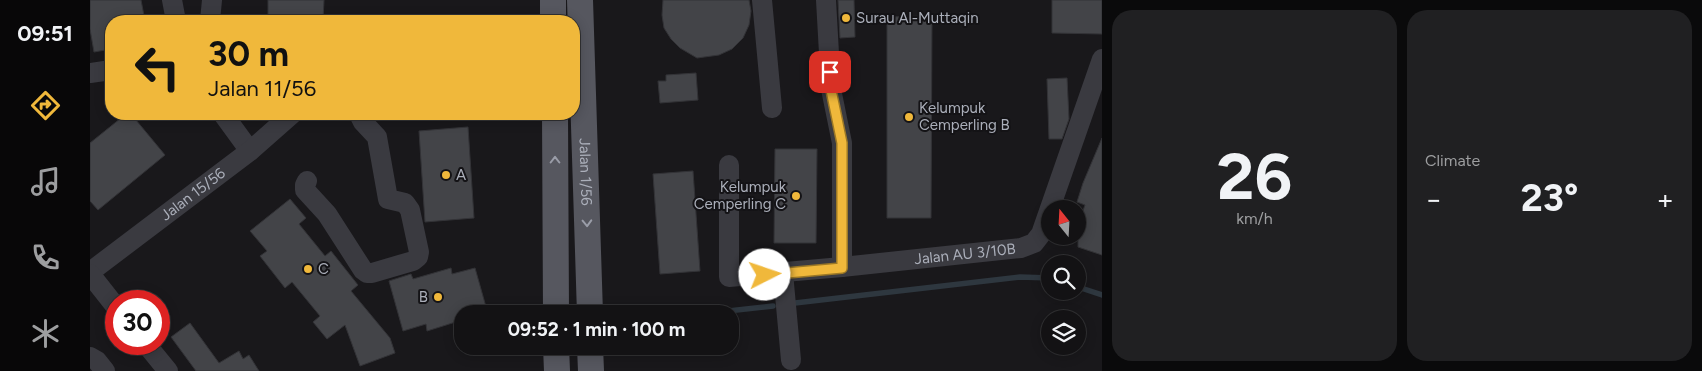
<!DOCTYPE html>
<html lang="en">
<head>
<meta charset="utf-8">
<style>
	:root { --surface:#131214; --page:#202022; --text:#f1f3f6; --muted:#9d9ea0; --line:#323234; --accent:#f0b83b }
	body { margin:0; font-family:Figtree,sans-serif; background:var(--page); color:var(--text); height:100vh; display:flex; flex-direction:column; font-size:19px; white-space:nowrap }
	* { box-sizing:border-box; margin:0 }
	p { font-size:16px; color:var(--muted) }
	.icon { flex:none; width:28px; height:28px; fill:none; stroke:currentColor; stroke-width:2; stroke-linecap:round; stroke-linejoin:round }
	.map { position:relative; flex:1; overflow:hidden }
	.drawer { display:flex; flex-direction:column; gap:10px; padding:10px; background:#0a0a0b; width:600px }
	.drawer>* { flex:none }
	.banner { position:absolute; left:15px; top:15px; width:475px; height:105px; border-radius:20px; box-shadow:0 2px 12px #0003,0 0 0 1px var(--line); background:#f0b83b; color:#111; overflow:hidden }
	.needle { width:32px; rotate:342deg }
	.fabs { position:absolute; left:951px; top:200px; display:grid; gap:10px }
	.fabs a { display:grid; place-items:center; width:45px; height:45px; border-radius:50%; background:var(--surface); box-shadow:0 2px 12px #0003,0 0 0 1px var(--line); font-size:25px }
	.speed { position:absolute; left:15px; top:290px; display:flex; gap:10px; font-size:25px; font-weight:700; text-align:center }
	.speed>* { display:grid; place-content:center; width:65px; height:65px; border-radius:50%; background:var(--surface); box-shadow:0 2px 12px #0003,0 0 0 1px var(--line); line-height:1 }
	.speed .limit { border:8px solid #d22; background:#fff; color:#111 }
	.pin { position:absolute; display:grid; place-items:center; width:42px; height:42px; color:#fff; margin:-21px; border-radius:10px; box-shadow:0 2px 8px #0006 }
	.me { position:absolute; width:55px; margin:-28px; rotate:86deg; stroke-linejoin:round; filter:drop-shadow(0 0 4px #0008) }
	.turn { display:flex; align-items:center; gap:18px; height:105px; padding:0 20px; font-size:22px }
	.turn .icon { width:65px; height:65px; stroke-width:2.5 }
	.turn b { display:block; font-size:35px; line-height:42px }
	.big { font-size:38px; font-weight:700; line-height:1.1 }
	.drawer .tile { flex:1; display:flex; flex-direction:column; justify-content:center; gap:8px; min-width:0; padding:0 18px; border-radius:20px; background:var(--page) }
	.drawer .dial { align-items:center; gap:0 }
	.dial b { font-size:65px; line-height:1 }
	.heat { display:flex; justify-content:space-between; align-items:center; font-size:28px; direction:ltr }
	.drawer .tiles { flex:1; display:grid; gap:10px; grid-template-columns:repeat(2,1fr) }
	.trip { position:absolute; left:364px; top:305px; width:285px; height:50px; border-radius:20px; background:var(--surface); box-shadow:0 2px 12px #0003,0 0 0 1px var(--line); font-weight:700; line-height:50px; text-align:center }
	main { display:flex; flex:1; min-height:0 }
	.menu { display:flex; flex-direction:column; width:90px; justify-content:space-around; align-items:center; background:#080708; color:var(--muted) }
	.menu .icon { width:35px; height:35px }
	.menu .on { color:var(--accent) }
	.menu b { font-size:22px; color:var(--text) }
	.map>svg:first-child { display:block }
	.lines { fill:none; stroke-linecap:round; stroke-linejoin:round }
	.stream { stroke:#2e373f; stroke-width:5.5 }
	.building { fill:#434448; stroke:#333337 }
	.minor { stroke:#3a3a40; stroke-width:20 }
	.major { stroke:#56575f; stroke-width:26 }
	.oneway { stroke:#9a9da8 }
	.route-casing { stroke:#9c7826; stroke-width:12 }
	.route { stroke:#f0b83b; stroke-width:9 }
	.poi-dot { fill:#f0b83b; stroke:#141316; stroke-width:2 }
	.labels { text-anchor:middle; stroke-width:4; stroke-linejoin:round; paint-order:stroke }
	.poi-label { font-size:15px; fill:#abafba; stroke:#141316; text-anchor:start }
	.street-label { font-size:15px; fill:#abafba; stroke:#141316 }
</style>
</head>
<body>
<main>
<nav class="menu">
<b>09:51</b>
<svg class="icon on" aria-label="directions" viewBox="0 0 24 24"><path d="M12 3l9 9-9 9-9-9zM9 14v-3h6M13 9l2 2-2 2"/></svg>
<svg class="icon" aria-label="music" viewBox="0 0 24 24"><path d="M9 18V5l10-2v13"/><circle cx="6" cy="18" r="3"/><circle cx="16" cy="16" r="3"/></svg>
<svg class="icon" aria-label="phone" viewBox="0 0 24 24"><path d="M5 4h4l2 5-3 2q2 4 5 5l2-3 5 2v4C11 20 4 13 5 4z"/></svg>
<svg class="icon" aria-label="climate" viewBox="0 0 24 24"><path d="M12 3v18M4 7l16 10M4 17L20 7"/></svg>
</nav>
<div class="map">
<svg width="1012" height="371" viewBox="0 0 1012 371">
	<rect width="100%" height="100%" fill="#19181b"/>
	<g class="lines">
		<g class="stream">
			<path d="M988,287l24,8"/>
			<path d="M705,303l225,-26 30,1"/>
			<path d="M611,314l72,-8"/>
		</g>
	</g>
	<g class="building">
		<path d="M0,0h51l4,21h-34v28l-17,3 -4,-23z"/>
		<path d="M178,0h56l-1,21h-55z"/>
		<path d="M573,0h86l2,11 -2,14 -6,13 -11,11 -13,6 -22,3 -17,-10 -9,-9 -7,-11 -2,-13z"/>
		<path d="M748,0h16l1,37 -15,1z"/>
		<path d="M962,0h50v34l-50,-1z"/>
		<path d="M842,16l-1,202h-44v-201z"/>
		<path d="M606,73l2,27 -38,3 -2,-22h8v-6z"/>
		<path d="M977,78l2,41 -7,20h-13l-2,-60z"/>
		<path d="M36,114h5l34,41 -67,55 -8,-9v-58z"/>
		<path d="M378,127l6,91 -49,4 -6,-91z"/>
		<path d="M1012,138v117l-24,-8v-22l7,-20 -8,-3 6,-19z"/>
		<path d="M685,149h42l-1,94h-42z"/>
		<path d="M603,171l7,100 -40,3 -7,-100z"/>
		<path d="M200,199l16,19 -7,6 26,32 6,-5 27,34 -7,6 39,47 5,15 -35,13 -15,-41 -18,14 -14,-17 7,-6 -28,-34 -7,6 -25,-32 7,-5 -17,-20z"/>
		<path d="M361,268l1,6 23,-6 13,46h-26v6l-35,11 -1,-7 -23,7 -14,-50 22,-7 2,5z"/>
		<path d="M100,323l29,40 20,-12 4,8 6,-4 10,16h-63l-25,-34z"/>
	</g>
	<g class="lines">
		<g class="minor">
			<path d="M82,0l4,21"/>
			<path d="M672,0l10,108"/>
			<path d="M736,0l5,89 11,54v124"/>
			<path d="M120,21l2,-21"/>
			<path d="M0,73l21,-3"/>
			<path d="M133,114l27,37"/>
			<path id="s1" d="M639,165v112l113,-10 179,-19 13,-5 7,-9 61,-175"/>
			<path d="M217,181l-2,4v5l22,24 36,56 4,3h5l41,-12 5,-4 1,-5 -9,-42 -5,-7 -17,-4 -11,-62 -14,-15 -4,-8"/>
			<path id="s2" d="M0,272l160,-121 42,-37"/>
			<path d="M693,273l8,87"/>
			<path d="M0,274l26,33"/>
			<path d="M56,344l22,27"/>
			<path d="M0,357l7,4 8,10"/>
		</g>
		<g class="major">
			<path d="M463,0v21"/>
			<path id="s3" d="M490,0l10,314"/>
			<path d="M465,114l1,200"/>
			<path d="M466,346l1,25"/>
			<path d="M500,346l1,25"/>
		</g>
	</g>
	<defs><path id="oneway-chevron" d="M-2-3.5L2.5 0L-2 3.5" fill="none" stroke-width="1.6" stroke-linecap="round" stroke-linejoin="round" transform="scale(1.25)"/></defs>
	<g class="oneway">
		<use href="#oneway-chevron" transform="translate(465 160) rotate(-90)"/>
		<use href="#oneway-chevron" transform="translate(497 223) rotate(88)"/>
	</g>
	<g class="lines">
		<g class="route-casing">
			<path id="route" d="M675,275l77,-7v-125l-11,-53 -1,-18"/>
		</g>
		<use href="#route" class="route"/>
	</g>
	<g class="poi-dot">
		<circle cx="756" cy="18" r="5"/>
		<circle cx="819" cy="117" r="5"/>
		<circle cx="356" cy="175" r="5"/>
		<circle cx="706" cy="196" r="5"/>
		<circle cx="218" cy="269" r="5"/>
		<circle cx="348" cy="297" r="5"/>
	</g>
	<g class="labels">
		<g class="poi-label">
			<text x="766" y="23">Surau Al-Muttaqin</text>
			<text x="829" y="113">Kelumpuk<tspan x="829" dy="17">Cemperling B</tspan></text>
			<text x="366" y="180">A</text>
			<text x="696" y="192" text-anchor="end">Kelumpuk<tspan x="696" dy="17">Cemperling C</tspan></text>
			<text x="228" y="274">C</text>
			<text x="338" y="302" text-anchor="end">B</text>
		</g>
		<g class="street-label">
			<text dy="5" stroke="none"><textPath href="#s3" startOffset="172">Jalan 1/56</textPath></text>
			<text dy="5" stroke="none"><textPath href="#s2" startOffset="129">Jalan 15/56</textPath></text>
			<text dy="5" stroke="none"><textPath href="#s1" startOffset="349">Jalan AU 3/10B</textPath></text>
		</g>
	</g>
</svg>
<div class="fabs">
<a><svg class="needle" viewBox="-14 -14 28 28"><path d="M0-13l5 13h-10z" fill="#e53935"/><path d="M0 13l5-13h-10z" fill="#9d9ea0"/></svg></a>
<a><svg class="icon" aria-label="search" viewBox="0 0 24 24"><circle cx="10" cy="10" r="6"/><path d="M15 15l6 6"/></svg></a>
<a><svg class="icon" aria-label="layers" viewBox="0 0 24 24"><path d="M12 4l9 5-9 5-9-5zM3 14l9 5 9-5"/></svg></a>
</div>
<div class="speed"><div class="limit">30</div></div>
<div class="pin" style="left:740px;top:72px;background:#d93025"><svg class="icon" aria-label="arrive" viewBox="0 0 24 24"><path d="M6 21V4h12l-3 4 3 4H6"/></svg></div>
<svg class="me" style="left:675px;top:275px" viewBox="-20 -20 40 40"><circle r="19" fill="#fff"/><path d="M0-13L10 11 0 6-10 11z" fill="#f0b83b"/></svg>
<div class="trip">09:52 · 1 min · 100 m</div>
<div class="banner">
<div class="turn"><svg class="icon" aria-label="left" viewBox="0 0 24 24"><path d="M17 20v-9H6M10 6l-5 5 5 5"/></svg><div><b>30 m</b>Jalan 11/56</div></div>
</div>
</div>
<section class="drawer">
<div class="tiles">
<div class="tile dial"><b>26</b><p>km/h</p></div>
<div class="tile"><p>Climate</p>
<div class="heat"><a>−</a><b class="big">23°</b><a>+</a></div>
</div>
</div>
</section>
</main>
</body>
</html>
